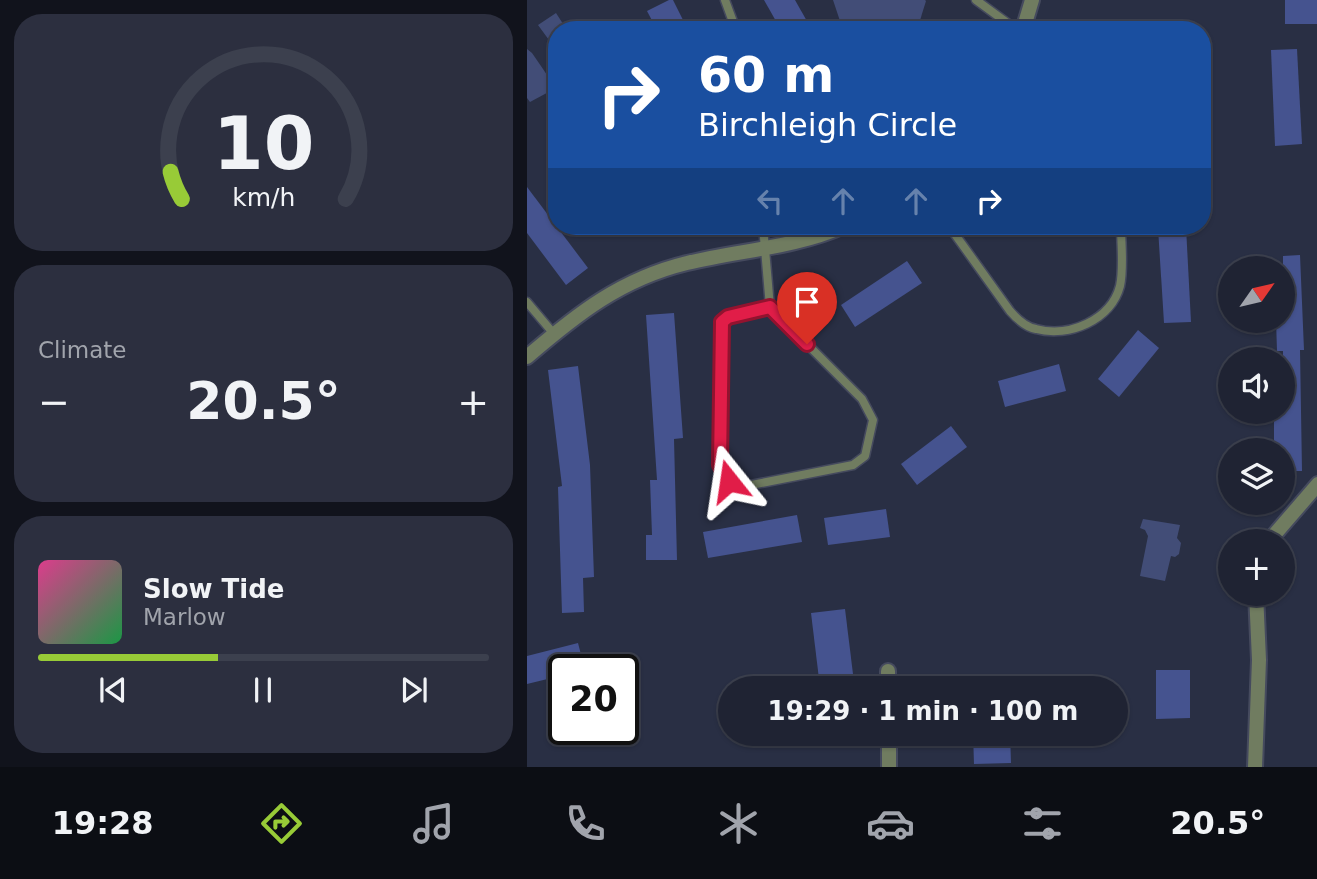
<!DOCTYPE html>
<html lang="en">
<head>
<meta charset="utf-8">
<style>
	:root { --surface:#1f2333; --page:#2c2f3f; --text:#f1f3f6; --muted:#a1a4ac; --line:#3c404e; --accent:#98cb37 }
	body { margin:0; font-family:"DejaVu Sans",sans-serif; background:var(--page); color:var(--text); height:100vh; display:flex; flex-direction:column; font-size:26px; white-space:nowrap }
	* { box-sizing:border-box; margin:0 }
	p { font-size:23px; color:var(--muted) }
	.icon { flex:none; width:38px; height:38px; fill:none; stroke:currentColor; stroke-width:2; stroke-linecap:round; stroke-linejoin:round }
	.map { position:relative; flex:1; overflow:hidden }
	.drawer { display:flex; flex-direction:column; gap:14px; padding:14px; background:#11131c; width:527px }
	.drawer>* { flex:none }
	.top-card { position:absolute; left:21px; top:21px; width:663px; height:214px; border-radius:28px; box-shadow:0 2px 5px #0004,0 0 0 2px var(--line); background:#1a4fa0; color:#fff; overflow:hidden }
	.needle { width:46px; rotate:56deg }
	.controls { position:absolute; left:691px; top:256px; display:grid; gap:14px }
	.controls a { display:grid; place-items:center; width:77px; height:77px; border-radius:50%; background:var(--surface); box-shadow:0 2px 5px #0004,0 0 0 2px var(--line); font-size:35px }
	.speed { position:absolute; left:21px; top:654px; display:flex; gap:14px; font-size:35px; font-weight:700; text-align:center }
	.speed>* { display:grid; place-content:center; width:91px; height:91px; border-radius:50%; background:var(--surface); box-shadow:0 2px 5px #0004,0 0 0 2px var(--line); line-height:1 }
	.speed .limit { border:4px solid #111; border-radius:10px; background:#fff; color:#111 }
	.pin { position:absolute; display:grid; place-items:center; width:60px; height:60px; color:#fff; margin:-72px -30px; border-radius:50% 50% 50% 0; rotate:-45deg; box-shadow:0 0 7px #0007 }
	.pin .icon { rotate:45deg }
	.me { position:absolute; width:77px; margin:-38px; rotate:345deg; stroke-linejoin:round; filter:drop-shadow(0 0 5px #0008) }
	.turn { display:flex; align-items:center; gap:24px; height:147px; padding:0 35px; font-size:32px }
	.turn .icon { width:91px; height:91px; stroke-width:2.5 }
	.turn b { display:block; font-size:49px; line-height:60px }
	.lanes { display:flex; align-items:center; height:66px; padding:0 35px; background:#0003; justify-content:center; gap:35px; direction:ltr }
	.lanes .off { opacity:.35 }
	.big { font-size:52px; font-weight:800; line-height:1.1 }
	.drawer .widget { flex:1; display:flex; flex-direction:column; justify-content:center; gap:10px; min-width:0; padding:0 24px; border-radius:28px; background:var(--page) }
	.drawer .dial { align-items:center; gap:0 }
	.dial svg { height:182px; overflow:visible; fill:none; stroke:var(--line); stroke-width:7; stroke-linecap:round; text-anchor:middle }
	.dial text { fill:var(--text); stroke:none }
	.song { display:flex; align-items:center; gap:21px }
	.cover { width:84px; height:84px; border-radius:10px; background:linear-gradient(135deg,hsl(330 70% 55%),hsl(140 70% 35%)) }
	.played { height:7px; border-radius:4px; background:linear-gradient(90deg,var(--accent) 40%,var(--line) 40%) }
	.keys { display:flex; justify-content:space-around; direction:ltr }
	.heat { display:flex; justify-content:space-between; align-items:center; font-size:38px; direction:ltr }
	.trip { position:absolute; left:191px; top:676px; width:410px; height:70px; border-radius:35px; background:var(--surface); box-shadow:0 2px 5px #0004,0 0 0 2px var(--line); font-weight:800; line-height:70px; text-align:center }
	.dock { display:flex; height:112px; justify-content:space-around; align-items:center; background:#0c0e14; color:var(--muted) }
	.dock .icon { width:49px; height:49px }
	.dock .on { color:var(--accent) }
	.dock b { font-size:32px; color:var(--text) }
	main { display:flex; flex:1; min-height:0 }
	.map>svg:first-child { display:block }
	.green { fill:#424d77 }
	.building { fill:#45538f }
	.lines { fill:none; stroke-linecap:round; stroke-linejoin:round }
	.lane-casing { stroke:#454a5e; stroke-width:11 }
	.street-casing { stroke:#454a5e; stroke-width:18 }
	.lane { stroke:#707c60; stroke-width:8 }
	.street { stroke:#707c60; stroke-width:14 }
	.route-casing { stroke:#92132f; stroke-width:18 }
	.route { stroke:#e11d48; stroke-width:12 }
</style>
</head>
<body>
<main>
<section class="drawer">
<div class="widget dial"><svg viewBox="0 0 100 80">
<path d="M14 69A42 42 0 1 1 86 69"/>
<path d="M14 69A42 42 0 0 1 9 57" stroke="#98cb37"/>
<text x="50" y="56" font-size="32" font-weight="700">10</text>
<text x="50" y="72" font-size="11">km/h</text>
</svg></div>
<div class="widget"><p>Climate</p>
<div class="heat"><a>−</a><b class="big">20.5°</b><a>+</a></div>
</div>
<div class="widget">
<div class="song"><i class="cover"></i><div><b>Slow Tide</b><p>Marlow</p></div></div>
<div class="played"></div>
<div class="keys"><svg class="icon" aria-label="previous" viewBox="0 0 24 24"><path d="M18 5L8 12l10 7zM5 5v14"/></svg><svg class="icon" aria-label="pause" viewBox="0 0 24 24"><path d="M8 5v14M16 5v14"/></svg><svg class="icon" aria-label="next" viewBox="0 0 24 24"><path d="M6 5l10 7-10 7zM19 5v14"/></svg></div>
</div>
</section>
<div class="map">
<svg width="791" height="767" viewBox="0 0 791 767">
	<rect width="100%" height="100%" fill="#292f44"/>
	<g class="green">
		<path d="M306,0h92l1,1 -9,29h-74z"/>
		<path d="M29,13l11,17h-10v21l-19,-26z"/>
		<path d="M0,49l5,4 24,35 -26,14 -3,-4z"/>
		<path d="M616,519l37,6 -3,13 4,5 -2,11 -4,3 -4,-1 -6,25 -25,-5 8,-40 -3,-6 -5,-2z"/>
	</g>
	<g class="building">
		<path d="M142,0h4l15,30h-31l-10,-19z"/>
		<path d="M237,0h31l13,23 -12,7h-15z"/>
		<rect x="758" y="0" width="32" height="24"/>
		<path d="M770,49l5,95 -27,2 -4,-96z"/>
		<path d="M0,187l61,81 -22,17 -39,-52z"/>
		<path d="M659,227l5,95 -27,1 -6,-95z"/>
		<path d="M773,255l4,95h-4l2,121h-19v-21h-9v-39h9v-60h-6l-1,-31h7v-64z"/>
		<path d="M380,261l15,22 -67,44 -14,-22z"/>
		<path d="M147,313l9,125 -9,1 3,121h-31v-25h6l-2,-55h7l-11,-165z"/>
		<path d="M611,330l21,18 -40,49 -21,-18z"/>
		<path d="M532,364l7,27 -61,16 -7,-26z"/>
		<path d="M51,366l12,99 4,112 -11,1 1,34 -22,1 -4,-126 4,-1 -14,-116z"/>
		<path d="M424,426l16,21 -50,38 -16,-21z"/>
		<path d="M359,509l4,28 -62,8 -4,-27z"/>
		<path d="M270,515l5,27 -94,16 -5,-26z"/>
		<path d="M318,609l8,65 -34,5 -8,-66z"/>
		<path d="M51,643l7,27h-21v5l-37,9v-28z"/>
		<path d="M629,670h34v48l-34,1z"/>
		<path d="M446,733h37l1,30 -37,1z"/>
	</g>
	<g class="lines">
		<g class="lane-casing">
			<g id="lane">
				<path d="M198,0l11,30"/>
				<path d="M449,0l41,30"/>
				<path d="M236,226l7,81"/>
				<path d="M422,226l61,85c7,8 15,16 26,18 33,9 75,-9 84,-43 4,-18 1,-42 1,-60"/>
				<path d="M0,302l27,32"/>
				<path d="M243,307l92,92 11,21 -8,36 -12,9 -107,21c-15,-1 -21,-7 -26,-21l2,-143 6,-5z"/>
			</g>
		</g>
		<g class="street-casing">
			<g id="street">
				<path d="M496,30l9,-30"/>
				<path d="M0,357c50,-43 94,-78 160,-94 53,-13 107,-15 157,-37"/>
				<path d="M742,541l49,-57"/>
				<path d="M361,671v17"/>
				<path d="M362,733v34"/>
				<path d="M728,767l4,-107 -3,-67"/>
			</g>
		</g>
		<use href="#lane" class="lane"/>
		<use href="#street" class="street"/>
	</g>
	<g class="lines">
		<g class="route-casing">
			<path id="route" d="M202,481l-9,-16 2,-143 6,-5 42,-10 37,37"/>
		</g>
		<use href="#route" class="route"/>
	</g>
</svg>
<div class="controls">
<a><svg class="needle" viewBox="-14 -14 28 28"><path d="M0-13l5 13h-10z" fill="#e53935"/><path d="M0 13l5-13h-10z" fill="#a1a4ac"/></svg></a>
<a><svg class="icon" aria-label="sound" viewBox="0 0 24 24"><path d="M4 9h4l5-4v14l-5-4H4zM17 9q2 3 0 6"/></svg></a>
<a><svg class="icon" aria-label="layers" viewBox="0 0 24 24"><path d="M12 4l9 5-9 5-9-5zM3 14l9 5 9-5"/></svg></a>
<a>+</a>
</div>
<div class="speed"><div class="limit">20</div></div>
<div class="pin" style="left:280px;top:344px;background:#d93025"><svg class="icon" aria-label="arrive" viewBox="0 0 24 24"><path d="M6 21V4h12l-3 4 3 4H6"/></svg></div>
<svg class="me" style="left:202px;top:481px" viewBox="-20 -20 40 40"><path d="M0-17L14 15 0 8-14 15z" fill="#e11d48" stroke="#fff" stroke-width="4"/></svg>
<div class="trip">19:29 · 1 min · 100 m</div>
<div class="top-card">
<div class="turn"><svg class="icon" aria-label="right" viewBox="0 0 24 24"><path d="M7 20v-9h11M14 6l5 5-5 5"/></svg><div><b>60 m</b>Birchleigh Circle</div></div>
<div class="lanes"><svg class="icon off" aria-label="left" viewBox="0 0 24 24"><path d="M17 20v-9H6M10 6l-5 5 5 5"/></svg><svg class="icon off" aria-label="ahead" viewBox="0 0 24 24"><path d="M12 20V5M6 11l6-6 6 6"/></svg><svg class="icon off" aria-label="ahead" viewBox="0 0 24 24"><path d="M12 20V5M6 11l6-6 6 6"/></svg><svg class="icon" aria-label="right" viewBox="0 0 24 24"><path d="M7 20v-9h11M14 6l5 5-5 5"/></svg></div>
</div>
</div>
</main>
<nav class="dock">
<b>19:28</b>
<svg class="icon on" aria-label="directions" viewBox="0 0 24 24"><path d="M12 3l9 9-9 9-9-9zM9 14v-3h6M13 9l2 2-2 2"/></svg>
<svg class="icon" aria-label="music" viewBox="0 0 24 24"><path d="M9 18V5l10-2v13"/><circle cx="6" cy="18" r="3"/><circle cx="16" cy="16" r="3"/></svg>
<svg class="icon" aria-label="phone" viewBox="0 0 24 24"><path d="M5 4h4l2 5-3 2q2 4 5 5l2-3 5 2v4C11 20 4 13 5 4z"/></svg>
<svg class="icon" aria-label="climate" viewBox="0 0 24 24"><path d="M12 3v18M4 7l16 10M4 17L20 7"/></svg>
<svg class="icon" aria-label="car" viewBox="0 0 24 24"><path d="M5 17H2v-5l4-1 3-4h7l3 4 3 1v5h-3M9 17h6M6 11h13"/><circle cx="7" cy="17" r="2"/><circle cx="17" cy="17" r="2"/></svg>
<svg class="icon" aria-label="filters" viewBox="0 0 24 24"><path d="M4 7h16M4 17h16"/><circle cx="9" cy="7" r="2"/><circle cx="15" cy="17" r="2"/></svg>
<b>20.5°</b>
</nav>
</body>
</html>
